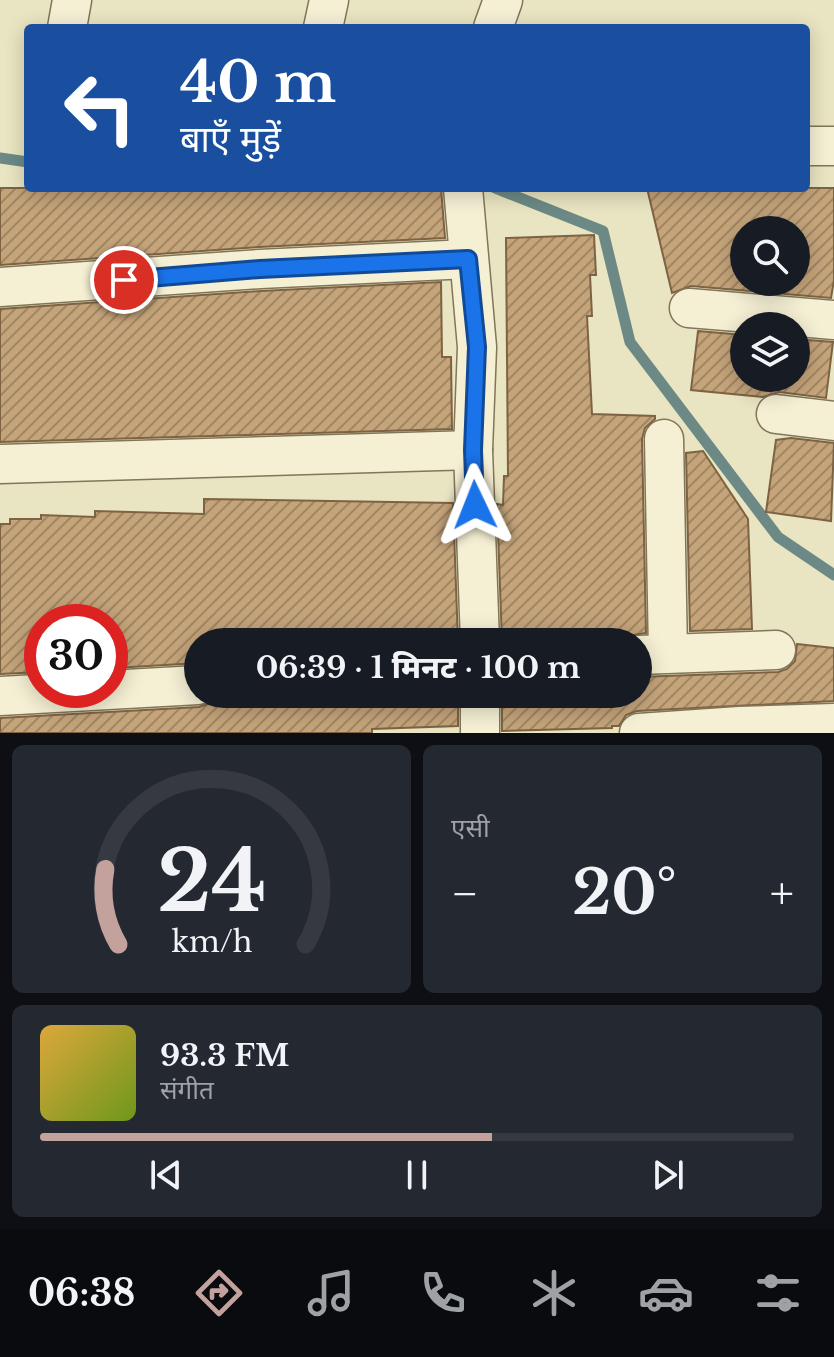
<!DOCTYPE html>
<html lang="hi">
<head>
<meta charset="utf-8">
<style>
	:root { --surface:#171b24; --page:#242831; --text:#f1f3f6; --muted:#9ea1a6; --line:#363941; --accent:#c3a19d }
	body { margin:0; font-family:"Libre Baskerville","Noto Sans Devanagari",serif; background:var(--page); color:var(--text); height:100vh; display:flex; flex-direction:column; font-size:30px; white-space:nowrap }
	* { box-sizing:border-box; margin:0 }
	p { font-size:26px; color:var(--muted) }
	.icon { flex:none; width:44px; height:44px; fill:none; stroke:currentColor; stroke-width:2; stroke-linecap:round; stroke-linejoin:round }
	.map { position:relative; height:733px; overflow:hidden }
	.drawer { display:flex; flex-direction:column; gap:12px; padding:12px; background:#0d0f14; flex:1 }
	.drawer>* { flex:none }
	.hud { position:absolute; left:24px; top:24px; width:786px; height:168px; border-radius:8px; box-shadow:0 4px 20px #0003; background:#1a4fa0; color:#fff; overflow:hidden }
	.controls { position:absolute; left:730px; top:216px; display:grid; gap:16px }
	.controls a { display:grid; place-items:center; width:80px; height:80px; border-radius:50%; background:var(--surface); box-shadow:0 4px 20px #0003; font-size:40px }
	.speed { position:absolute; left:24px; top:604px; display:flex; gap:16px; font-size:40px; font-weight:700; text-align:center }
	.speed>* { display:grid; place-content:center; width:104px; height:104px; border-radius:50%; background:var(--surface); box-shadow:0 4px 20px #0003; line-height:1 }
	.speed .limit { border:12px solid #d22; background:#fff; color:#111 }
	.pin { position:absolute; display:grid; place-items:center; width:68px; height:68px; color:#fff; margin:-34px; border:4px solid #fff; border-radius:50%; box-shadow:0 2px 8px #0007 }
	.me { position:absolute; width:88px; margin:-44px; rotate:358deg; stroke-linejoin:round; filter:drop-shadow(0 0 6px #0008) }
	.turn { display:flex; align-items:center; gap:28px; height:168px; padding:0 24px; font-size:36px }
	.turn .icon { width:104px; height:104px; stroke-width:2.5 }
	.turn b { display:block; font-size:56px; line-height:68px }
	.big { font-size:60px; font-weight:800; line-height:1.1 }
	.drawer .tile { flex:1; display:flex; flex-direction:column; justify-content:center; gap:12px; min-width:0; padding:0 28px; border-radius:12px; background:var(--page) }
	.drawer .dial { align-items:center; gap:0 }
	.dial svg { height:208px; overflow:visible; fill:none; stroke:var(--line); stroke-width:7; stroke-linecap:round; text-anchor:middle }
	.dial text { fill:var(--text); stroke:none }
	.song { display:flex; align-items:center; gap:24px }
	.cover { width:96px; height:96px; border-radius:12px; background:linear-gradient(135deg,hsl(40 70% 55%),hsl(80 70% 35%)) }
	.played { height:8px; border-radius:4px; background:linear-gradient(90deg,var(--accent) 60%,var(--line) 60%) }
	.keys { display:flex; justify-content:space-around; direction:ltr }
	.heat { display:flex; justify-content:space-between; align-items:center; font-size:44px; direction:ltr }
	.drawer .tiles { flex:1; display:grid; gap:12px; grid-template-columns:1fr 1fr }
	.tile:last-child { grid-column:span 2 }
	.trip { position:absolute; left:184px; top:628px; width:468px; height:80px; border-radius:40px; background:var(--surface); box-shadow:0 4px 20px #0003; font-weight:800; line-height:80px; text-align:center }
	.menu { display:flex; height:128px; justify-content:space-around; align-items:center; background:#090b0e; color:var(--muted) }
	.menu .icon { width:56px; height:56px }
	.menu .on { color:var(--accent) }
	.menu b { font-size:36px; color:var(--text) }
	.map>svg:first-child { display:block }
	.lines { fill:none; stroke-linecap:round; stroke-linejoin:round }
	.stream { stroke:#6c8986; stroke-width:11 }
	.building { fill:url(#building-hatch); stroke:#7e6342; stroke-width:2; fill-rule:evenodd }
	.street-casing { stroke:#81755a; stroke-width:41 }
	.street { stroke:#f5f0d4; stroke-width:38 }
	.route-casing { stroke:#114b97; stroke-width:20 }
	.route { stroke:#1a73e8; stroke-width:14 }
</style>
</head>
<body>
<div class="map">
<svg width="834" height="733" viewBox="0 0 834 733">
	<defs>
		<pattern id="building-hatch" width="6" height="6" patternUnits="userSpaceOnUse" patternTransform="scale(2)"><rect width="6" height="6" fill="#c5a47a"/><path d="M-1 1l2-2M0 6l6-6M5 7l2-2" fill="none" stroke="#a18663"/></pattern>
	</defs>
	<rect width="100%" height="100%" fill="#e9e4c1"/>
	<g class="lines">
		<g class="stream">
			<path d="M0,158l28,4"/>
			<path d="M495,188l108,43 27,111 148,195 56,38"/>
		</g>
	</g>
	<g class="building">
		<path d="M0,188h441l4,50 -186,9 -259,18z"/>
		<path d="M647,188h187v92l-3,18 -140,-12 -19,7zM744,230h52v52h-52z"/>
		<path d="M594,235l2,40h-6l2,41h-5l5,98 63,2v3l-10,9 -3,11 4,194 -19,3 -6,6h-119l-5,-138 6,1 1,-29h4l-2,-238z"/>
		<path d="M441,282l1,75h9l1,72 -452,13v-133l261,-18z"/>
		<path d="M698,331l46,4v43h52v-39l37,3 -7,56 -47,-6 -16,5 -72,-7z"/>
		<path d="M791,438l43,5 -3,78 -65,-9 10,-72z"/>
		<path d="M703,451l45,68 4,110 -62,2 -4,-178z"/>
		<path d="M204,499l249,4 5,139h-260v21l-83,5 -2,-46h-71v50l-42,2v-150h10v-5h31v-4l54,2v-6l109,3z"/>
		<path d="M797,644l37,4v53l-197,10 -11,4 -7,11h-7v2l-110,3v-37h136v-17l140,-5 9,-3 8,-8z"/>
		<path d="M218,694h240v32l-86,3v4h-372v-15l199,-11 12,-4z"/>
	</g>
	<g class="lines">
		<g class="street-casing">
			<g id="street">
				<path d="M67,28l5,-28"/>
				<path d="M323,28l6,-28"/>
				<path d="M493,28l10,-28"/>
				<path d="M806,146h28"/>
				<path d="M463,188l14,159 -4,103 7,192"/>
				<path d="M0,287l260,-18 208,-10"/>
				<path d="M689,308l145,12"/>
				<path d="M776,414l58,7"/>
				<path d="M664,439l4,213"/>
				<path d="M0,464l473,-14"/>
				<path d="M638,655l138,-5"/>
				<path d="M0,696l198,-11"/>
				<path d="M480,733v-39"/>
				<path d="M639,733l101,-7 94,-3"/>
			</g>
		</g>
		<use href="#street" class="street"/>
	</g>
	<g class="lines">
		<g class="route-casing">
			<path id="route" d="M124,280l136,-11 208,-10 9,88 -4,103 2,55"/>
		</g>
		<use href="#route" class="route"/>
	</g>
</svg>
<div class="controls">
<a><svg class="icon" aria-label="search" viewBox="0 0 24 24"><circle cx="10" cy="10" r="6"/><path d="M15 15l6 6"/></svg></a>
<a><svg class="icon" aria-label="layers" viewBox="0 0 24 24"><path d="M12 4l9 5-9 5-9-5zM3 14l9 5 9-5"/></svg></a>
</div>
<div class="speed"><div class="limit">30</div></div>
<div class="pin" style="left:124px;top:280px;background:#d93025"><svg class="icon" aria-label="arrive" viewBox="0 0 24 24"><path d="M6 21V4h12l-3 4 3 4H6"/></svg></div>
<svg class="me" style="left:475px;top:505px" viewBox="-20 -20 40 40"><path d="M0-17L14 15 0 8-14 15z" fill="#1a73e8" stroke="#fff" stroke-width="4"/></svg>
<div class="trip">06:39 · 1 मिनट · 100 m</div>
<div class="hud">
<div class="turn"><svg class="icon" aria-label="left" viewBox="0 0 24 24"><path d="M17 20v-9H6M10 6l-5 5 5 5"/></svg><div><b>40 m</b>बाएँ मुड़ें</div></div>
</div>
</div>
<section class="drawer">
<div class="tiles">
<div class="tile dial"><svg viewBox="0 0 100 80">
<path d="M14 69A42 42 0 1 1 86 69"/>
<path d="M14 69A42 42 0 0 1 9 40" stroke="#c3a19d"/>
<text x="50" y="56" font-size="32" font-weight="700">24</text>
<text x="50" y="72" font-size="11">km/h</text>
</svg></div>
<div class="tile"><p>एसी</p>
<div class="heat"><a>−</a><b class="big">20°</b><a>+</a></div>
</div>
<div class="tile">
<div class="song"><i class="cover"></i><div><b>93.3 FM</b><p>संगीत</p></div></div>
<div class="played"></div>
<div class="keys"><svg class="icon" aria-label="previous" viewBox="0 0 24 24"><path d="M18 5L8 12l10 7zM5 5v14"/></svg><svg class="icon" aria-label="pause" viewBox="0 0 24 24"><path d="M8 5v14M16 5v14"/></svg><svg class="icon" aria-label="next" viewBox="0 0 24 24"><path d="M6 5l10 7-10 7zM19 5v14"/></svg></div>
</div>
</div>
</section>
<nav class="menu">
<b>06:38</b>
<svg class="icon on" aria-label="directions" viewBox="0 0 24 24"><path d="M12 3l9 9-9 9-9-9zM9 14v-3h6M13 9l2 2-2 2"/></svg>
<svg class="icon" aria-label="music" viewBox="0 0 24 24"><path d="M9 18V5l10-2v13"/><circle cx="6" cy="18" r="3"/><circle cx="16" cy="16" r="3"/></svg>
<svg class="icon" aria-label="phone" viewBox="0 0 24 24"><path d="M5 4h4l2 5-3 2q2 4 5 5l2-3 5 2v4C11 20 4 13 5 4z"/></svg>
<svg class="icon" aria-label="climate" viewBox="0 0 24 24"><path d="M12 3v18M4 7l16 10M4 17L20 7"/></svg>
<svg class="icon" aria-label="car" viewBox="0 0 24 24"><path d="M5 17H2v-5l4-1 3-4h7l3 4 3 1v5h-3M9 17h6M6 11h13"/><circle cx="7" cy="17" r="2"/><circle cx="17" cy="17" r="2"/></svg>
<svg class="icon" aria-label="filters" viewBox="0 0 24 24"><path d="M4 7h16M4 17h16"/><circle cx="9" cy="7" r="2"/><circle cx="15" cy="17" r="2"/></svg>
</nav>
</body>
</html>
